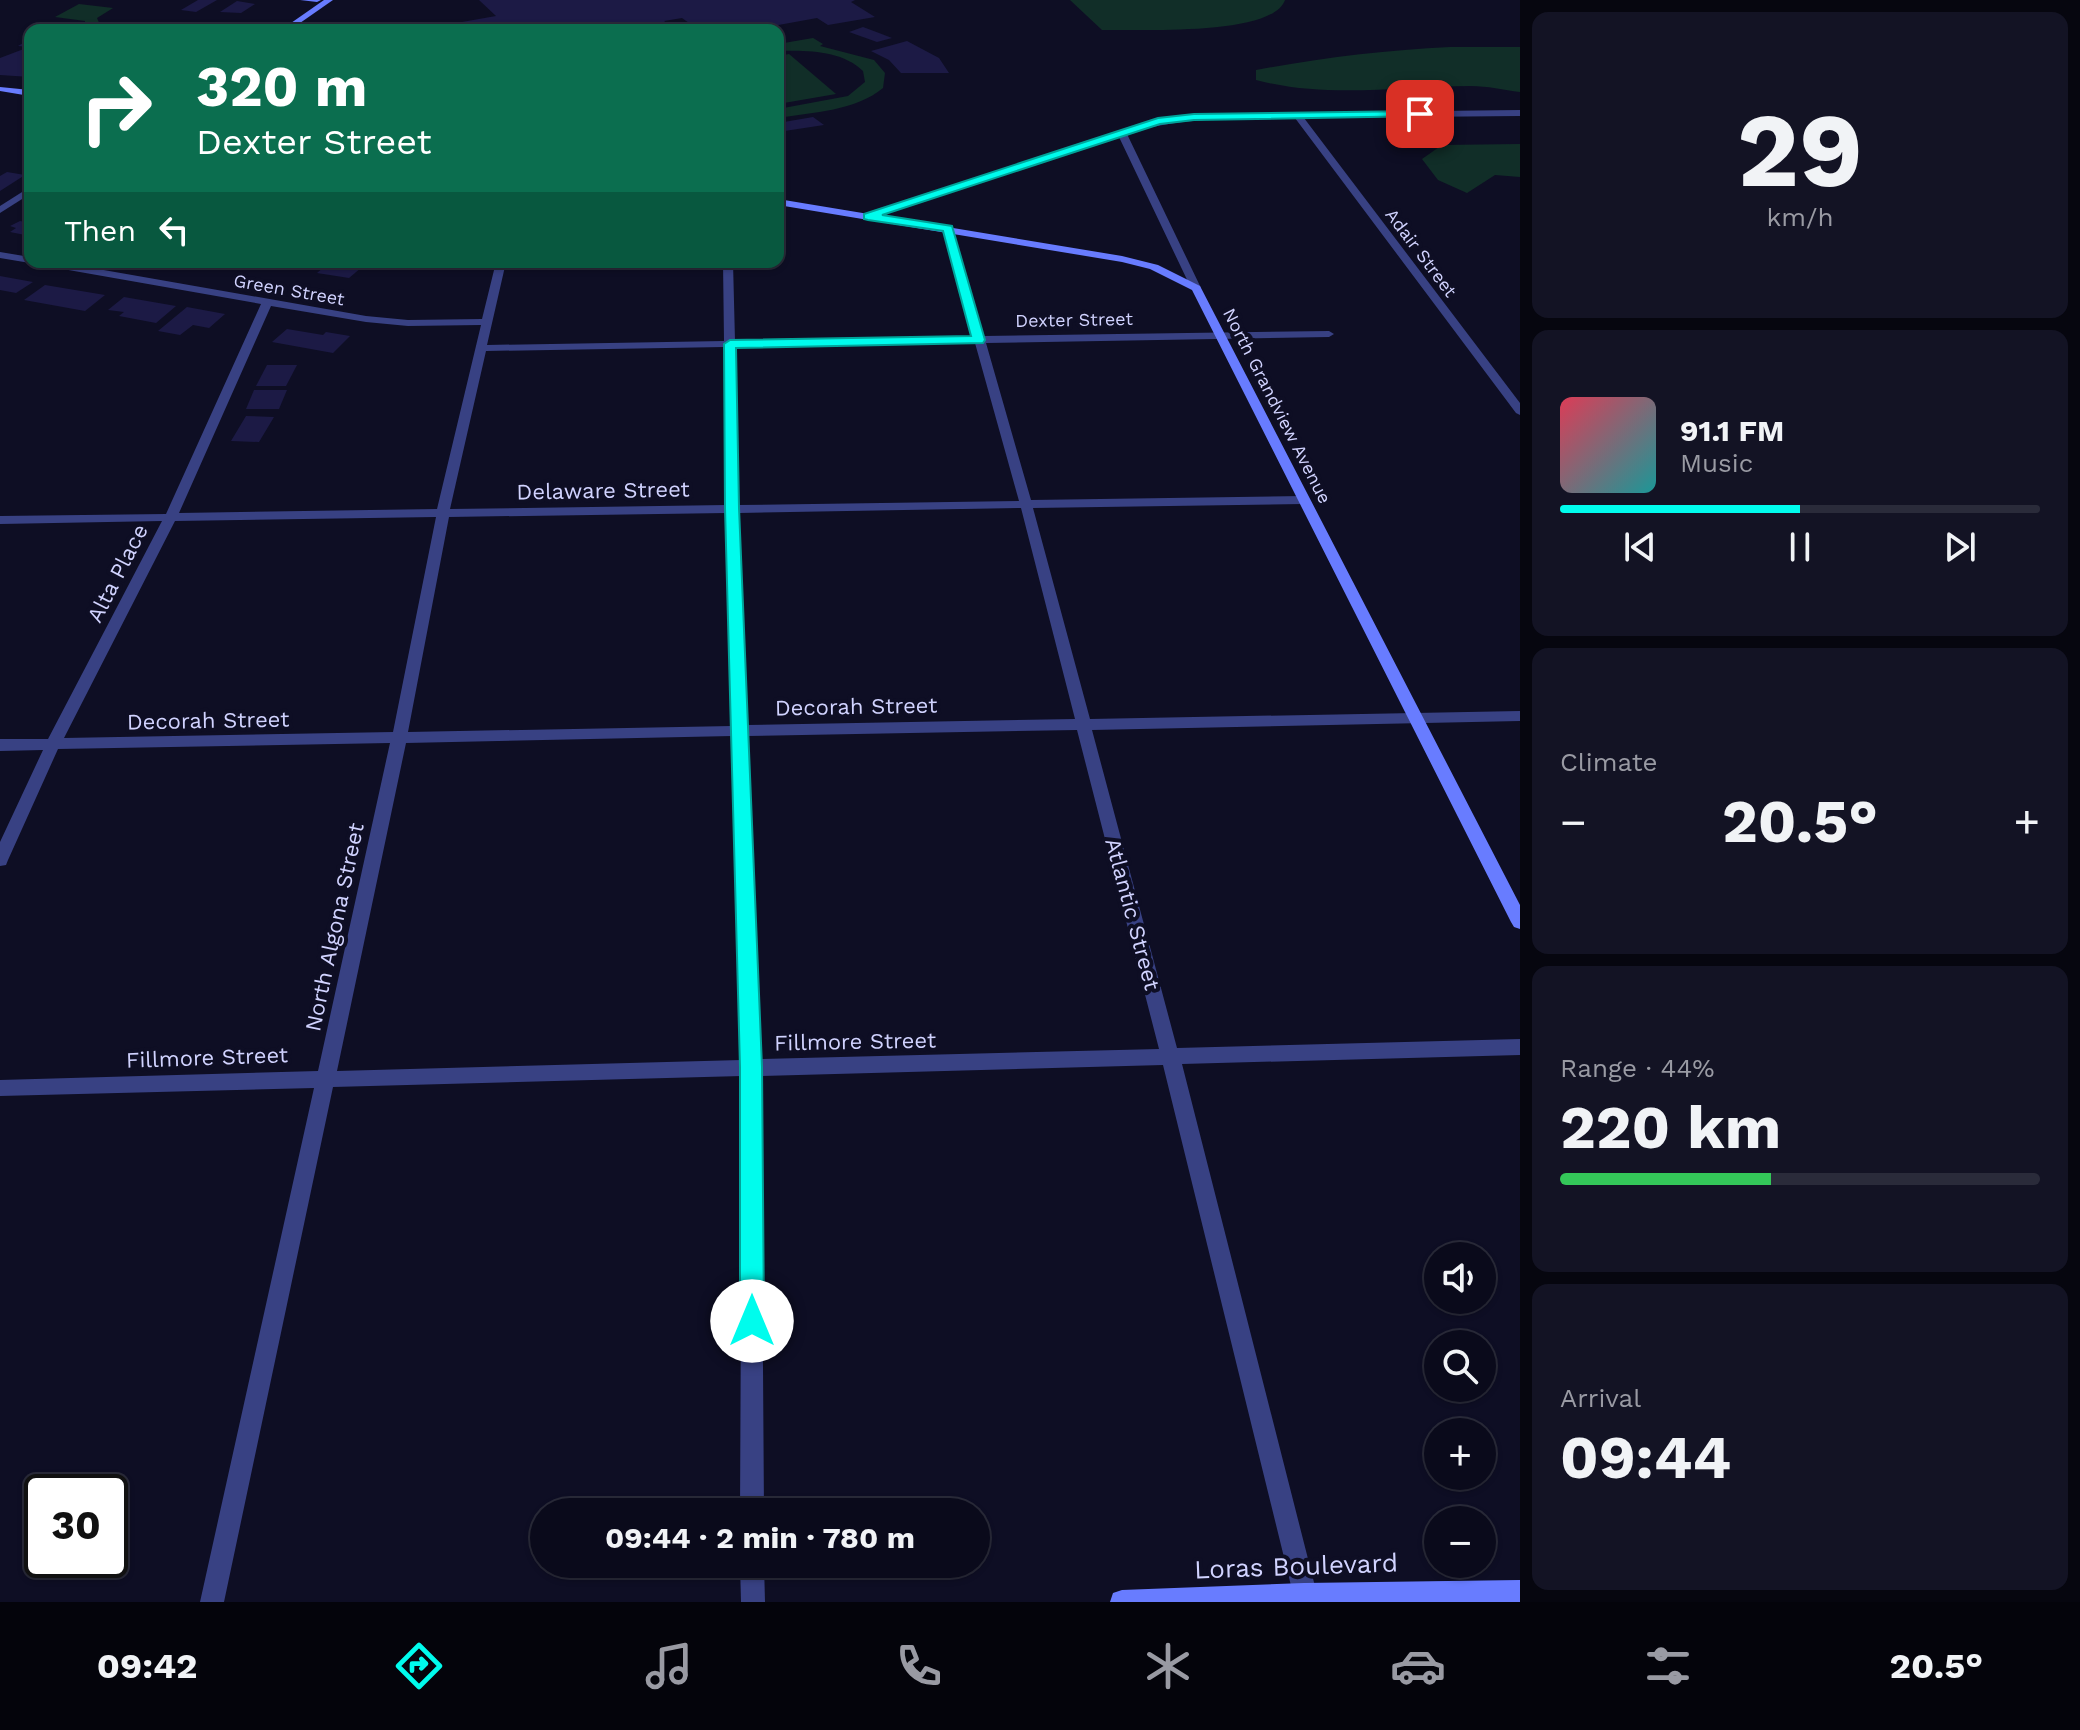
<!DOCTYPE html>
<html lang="en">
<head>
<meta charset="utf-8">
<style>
	:root { --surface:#0a0a1b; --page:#131324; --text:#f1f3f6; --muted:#999aa3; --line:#2a2b3a; --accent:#00fced }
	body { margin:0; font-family:"Work Sans",sans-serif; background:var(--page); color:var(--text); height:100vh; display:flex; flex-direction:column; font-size:30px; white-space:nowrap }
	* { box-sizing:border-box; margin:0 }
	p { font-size:26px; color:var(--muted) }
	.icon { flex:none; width:44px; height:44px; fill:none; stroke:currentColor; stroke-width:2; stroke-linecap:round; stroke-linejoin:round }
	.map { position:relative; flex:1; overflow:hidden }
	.panel { display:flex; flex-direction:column; gap:12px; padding:12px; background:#06060f; width:560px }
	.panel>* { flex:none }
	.hud { position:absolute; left:24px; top:24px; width:760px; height:244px; border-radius:16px; box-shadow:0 2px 6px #0004,0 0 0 2px var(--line); background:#0b6e4f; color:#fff; overflow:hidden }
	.buttons { position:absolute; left:1424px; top:1242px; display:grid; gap:16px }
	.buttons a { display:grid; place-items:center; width:72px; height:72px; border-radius:50%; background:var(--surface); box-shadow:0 2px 6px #0004,0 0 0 2px var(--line); font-size:40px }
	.speed { position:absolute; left:24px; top:1474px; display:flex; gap:16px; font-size:40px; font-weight:700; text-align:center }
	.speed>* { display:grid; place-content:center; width:104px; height:104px; border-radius:50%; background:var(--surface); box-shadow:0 2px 6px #0004,0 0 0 2px var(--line); line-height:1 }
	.speed .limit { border:4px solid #111; border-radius:12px; background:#fff; color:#111 }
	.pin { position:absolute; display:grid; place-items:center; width:68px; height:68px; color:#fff; margin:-34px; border-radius:16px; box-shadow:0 4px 12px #0006 }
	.me { position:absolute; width:88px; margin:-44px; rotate:0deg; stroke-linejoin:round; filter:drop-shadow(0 0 6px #0008) }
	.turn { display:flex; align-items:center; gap:28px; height:168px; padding:0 40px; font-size:36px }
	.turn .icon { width:104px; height:104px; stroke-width:2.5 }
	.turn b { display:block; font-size:56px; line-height:68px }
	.then { display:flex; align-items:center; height:76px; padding:0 40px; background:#0003; gap:16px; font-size:30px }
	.big { font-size:60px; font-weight:700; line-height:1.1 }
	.panel .widget { flex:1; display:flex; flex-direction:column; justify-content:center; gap:12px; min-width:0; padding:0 28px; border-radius:16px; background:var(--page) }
	.panel .dial { align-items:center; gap:0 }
	.dial b { font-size:104px; line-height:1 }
	.song { display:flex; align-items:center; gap:24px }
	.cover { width:96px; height:96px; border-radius:12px; background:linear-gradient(135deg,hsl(350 70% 55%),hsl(180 70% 35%)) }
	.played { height:8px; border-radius:4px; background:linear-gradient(90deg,var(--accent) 50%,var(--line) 50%) }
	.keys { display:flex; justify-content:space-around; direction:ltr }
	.heat { display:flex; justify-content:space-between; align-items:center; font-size:44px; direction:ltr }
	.charge { height:12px; border-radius:6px; background:linear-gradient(90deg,#34c759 44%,var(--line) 0) }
	.trip { position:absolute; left:530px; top:1498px; width:460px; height:80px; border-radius:40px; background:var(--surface); box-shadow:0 2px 6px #0004,0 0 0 2px var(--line); font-weight:700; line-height:80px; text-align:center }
	.tab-bar { display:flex; height:128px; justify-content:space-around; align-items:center; background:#04040b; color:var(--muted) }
	.tab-bar .icon { width:56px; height:56px }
	.tab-bar .selected { color:var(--accent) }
	.tab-bar b { font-size:36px; color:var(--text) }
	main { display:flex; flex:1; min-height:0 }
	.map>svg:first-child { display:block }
	.green { fill:#112e28 }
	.building { fill:#1c1a45 }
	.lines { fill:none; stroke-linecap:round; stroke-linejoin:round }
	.street { fill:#384183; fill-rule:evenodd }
	.secondary { fill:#687cff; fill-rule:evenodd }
	.route { fill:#00fced; stroke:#00a49a; stroke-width:2 }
	.labels { text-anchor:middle; stroke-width:8; stroke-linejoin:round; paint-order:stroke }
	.far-street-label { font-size:18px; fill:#d1d3ff; stroke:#0e0e24 }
	.street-label { font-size:22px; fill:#d1d3ff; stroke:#0e0e24 }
	.near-street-label { font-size:26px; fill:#d1d3ff; stroke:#0e0e24 }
</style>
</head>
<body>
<main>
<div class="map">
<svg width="1520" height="1602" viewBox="0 0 1520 1602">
	<rect width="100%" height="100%" fill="#0e0e24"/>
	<g class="green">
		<path d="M1070,0h215c-13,37 -148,29 -183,30z"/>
		<path d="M79,4l34,4 -16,10 3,7 -15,1v-5l-30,-4z"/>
		<path d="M813,38l10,6 -3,2 54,14 11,13 -2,15c-28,23 -69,24 -105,30v-9l70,-13 17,-14 -2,-11c-21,-21 -57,-21 -85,-20v-7z"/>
		<path d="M1450,47h70v45c-16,-2 -33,-6 -49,-6 -74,0 -141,13 -215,-6v-10c64,-12 129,-20 194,-23z"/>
		<path d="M789,54l47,40 -58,10v-48z"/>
		<path d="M1520,144v33l-25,-2 -28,18 -29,-13 -16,-21 20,-14z"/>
	</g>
	<g class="building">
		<path d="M198,0h19l-21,12 -15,-2z"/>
		<path d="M479,0h376l-4,2 24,15 -47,8 -11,-7 -66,12h-28l-5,-4 -22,2 -14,-10 -18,3 12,9h-205l-9,-8 34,-6z"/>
		<path d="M237,1l18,3 -14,9 -21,-1z"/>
		<path d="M863,27l16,6 13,5 -15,4 -28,-10z"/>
		<path d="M30,39v38l-30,-2v-17l29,-11 -11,-1z"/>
		<path d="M907,41l32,17 10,15h-48l-12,-13 -18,-9z"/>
		<path d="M813,117l11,8 -46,7v-9z"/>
		<path d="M7,172l18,3 -25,16v-15z"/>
		<path d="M20,221l10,2v13l-20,-4 6,-4 -6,-2z"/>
		<path d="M276,262h39l-10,8 -33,-4z"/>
		<path d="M330,262h2l30,5 -13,11 -32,-5z"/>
		<path d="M0,276l33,6 -17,11 -16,-3z"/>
		<path d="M45,285l60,10 -20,16 -61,-11z"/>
		<path d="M124,297l52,9 -20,17 -37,-7 5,-4 -16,-2z"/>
		<path d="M187,307l38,7 -16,14 -16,-3 -13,10 -22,-4z"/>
		<path d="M287,329l36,6 3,-3 24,4 -17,17 -61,-11z"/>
		<path d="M267,365h30l-11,21h-30z"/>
		<path d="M254,390h33l-8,19h-33z"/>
		<path d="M246,416l28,1 -15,25 -28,-1z"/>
	</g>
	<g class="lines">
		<g class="street">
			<path d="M1520,110v6l-216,2 216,285v12l-4,-2 -221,-295c-57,1 -113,-2 -168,16l74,154 -5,3 -5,-3 -72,-151 -248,81 -8,-2 295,-98 36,-4z"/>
			<path d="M30,187v7l-30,19v-7z"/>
			<path d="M948,226l5,3 31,107 345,-5 5,3 -5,3 -343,6 45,157 272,-4 6,4 -6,4 -270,4 57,211 430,-8v10l-428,9 85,318 343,-9v16l-338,9 137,538h-24l-132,-537 -402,11 3,436h-24l2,-436 -409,11 -109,515h-24l114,-514 -314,8v-16l318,-9 72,-328 -332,6 -50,111 -2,5 -6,1v-24l43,-92 -43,1v-12h48l114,-218 -162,3v-8l166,-2 95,-210 -221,-39 -5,-3h23l308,54 42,4 74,-1 14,-57h10l-19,83 237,-4 -1,-79h10l2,79 238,-4 -30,-108zM271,306l95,16 42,4 73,-1 -44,184 -258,4zM975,343l44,158 -281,4 -3,-158zM724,347l2,158 -276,4 36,-158zM1021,508l54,211 -328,6 -8,-212zM726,513l6,213 -324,6 41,-215zM436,517l-43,215 -329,6 111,-217zM1077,730l82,319 -399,10 -13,-323zM732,736l9,324 -404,11 69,-328z"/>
			<path d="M0,252l30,5v5h4l-4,1 -30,-5z"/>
			<path d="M740,1564h24l1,38h-24z"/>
		</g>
		<g class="secondary">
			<path d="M300,0h21l-4,2z"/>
			<path d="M324,0h9l-43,30h-9z"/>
			<path d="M0,87l30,3v6l-30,-5z"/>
			<path d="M778,199l344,57 36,9 42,21 320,619v24l-6,-2 -3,-5 -319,-632 -42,-21 -28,-7 -344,-57z"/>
			<path d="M1520,1580v22h-410l3,-9 9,-3 182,-7z"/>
		</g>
	</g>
	<path class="route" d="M1420,111l3,5 -229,4 -34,4 -278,91 70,11 33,114 -2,3 -247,5 3,160 23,559 2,254 -4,9 -8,4 -9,-4 -3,-9v-254l-15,-559 -1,-164 6,-4 241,-4 -28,-105 -75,-11 -4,-1v-5l294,-96 36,-4z"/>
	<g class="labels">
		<g class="far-street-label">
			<text transform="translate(1421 253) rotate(53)" y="6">Adair Street</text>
			<text transform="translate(289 290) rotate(10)" y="6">Green Street</text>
			<text transform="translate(1074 320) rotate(-1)" y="6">Dexter Street</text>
			<text transform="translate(1277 406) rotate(63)" y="6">North Grandview Avenue</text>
		</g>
		<g class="street-label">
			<text transform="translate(603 490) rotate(-1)" y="8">Delaware Street</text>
			<text transform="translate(117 573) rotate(-63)" y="8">Alta Place</text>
			<text transform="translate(856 706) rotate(-1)" y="8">Decorah Street</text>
			<text transform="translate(208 720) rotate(-1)" y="8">Decorah Street</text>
			<text transform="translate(1133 914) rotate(75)" y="8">Atlantic Street</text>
			<text transform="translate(334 927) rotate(-78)" y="8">North Algona Street</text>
			<text transform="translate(855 1041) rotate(-1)" y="8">Fillmore Street</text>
			<text transform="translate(207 1057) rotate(-2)" y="8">Fillmore Street</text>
		</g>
		<g class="near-street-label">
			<text transform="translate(1296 1566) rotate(-2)" y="9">Loras Boulevard</text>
		</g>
	</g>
</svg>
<div class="buttons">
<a><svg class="icon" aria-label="sound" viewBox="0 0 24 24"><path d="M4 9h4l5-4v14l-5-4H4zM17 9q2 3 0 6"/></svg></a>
<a><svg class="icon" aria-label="search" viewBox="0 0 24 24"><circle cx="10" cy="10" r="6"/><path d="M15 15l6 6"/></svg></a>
<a>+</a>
<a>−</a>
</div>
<div class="speed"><div class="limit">30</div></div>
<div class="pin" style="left:1420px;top:114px;background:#d93025"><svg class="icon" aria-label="arrive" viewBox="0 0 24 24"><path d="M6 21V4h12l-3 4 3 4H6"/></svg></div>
<svg class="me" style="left:752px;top:1321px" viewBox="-20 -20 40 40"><circle r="19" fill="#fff"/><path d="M0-13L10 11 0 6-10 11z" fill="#00fced"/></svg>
<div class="trip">09:44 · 2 min · 780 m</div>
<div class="hud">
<div class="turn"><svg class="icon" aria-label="right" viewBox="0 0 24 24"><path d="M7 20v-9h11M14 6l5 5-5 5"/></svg><div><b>320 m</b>Dexter Street</div></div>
<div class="then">Then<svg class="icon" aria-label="left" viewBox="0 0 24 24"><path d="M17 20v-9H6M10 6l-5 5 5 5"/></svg></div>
</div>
</div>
<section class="panel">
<div class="widget dial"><b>29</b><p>km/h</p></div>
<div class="widget">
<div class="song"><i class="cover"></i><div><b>91.1 FM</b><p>Music</p></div></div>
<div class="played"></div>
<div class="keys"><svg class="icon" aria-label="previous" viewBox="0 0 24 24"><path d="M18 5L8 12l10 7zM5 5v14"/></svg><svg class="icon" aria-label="pause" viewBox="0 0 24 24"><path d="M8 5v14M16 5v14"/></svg><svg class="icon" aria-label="next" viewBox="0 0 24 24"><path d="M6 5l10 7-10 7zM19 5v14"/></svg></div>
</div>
<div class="widget"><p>Climate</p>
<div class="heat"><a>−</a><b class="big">20.5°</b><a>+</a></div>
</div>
<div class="widget"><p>Range · 44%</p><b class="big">220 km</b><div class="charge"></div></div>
<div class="widget"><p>Arrival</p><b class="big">09:44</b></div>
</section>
</main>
<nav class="tab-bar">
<b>09:42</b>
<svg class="icon selected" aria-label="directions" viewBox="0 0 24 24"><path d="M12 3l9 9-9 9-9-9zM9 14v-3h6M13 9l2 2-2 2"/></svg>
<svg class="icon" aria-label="music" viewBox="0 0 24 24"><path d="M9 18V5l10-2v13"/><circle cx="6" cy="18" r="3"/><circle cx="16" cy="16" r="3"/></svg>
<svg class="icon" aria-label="phone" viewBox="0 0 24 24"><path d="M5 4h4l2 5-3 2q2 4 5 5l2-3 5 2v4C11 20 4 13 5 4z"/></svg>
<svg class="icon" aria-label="climate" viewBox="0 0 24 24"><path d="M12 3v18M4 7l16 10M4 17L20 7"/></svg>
<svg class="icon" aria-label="car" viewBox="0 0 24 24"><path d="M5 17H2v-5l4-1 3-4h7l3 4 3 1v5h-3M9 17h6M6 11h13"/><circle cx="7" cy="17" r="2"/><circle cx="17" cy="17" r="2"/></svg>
<svg class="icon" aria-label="filters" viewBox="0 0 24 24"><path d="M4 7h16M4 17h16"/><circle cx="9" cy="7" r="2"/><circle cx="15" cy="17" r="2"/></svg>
<b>20.5°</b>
</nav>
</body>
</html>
